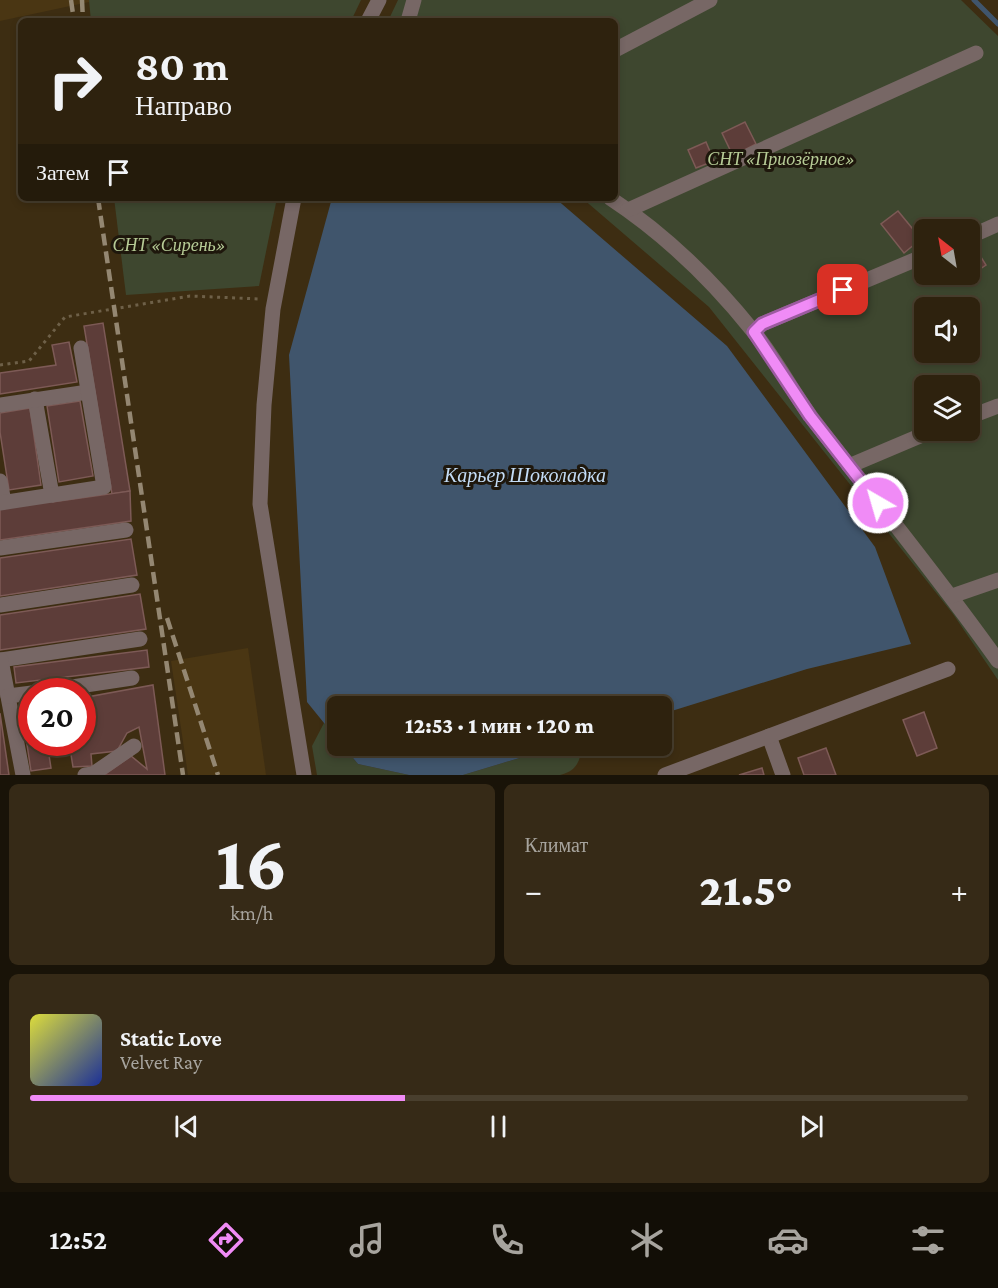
<!DOCTYPE html>
<html lang="ru">
<head>
<meta charset="utf-8">
<style>
	:root { --surface:#2e220e; --page:#362a17; --text:#f1f3f6; --muted:#a7a49e; --line:#493f2e; --accent:#f08bf6 }
	body { margin:0; font-family:"Crimson Pro",serif; background:var(--page); color:var(--text); height:100vh; display:flex; flex-direction:column; font-size:22px; white-space:nowrap }
	* { box-sizing:border-box; margin:0 }
	p { font-size:20px; color:var(--muted) }
	.icon { flex:none; width:33px; height:33px; fill:none; stroke:currentColor; stroke-width:2; stroke-linecap:round; stroke-linejoin:round }
	.map { position:relative; height:775px; overflow:hidden }
	.sheet { display:flex; flex-direction:column; gap:9px; padding:9px; background:#191308; flex:1 }
	.sheet>* { flex:none }
	.top-card { position:absolute; left:18px; top:18px; width:600px; height:183px; border-radius:9px; box-shadow:0 3px 9px #0003,0 0 0 2px var(--line); background:#2e220e; color:var(--text); overflow:hidden }
	.needle { width:39px; rotate:329deg }
	.buttons { position:absolute; left:914px; top:219px; display:grid; gap:12px }
	.buttons a { display:grid; place-items:center; width:66px; height:66px; border-radius:9px; background:var(--surface); box-shadow:0 3px 9px #0003,0 0 0 2px var(--line); font-size:30px }
	.speed { position:absolute; left:18px; top:678px; display:flex; gap:12px; font-size:30px; font-weight:700; text-align:center }
	.speed>* { display:grid; place-content:center; width:78px; height:78px; border-radius:50%; background:var(--surface); box-shadow:0 3px 9px #0003,0 0 0 2px var(--line); line-height:1 }
	.speed .limit { border:9px solid #d22; background:#fff; color:#111 }
	.pin { position:absolute; display:grid; place-items:center; width:51px; height:51px; color:#fff; margin:-26px; border-radius:12px; box-shadow:0 3px 9px #0006 }
	.me { position:absolute; width:66px; margin:-33px; rotate:322deg; stroke-linejoin:round; filter:drop-shadow(0 0 4px #0008) }
	.turn { display:flex; align-items:center; gap:21px; height:126px; padding:0 18px; font-size:27px }
	.turn .icon { width:78px; height:78px; stroke-width:2.5 }
	.turn b { display:block; font-size:42px; line-height:51px }
	.then { display:flex; align-items:center; height:57px; padding:0 18px; background:#0003; gap:12px; font-size:22px }
	.big { font-size:45px; font-weight:800; line-height:1.1 }
	.sheet .card { flex:1; display:flex; flex-direction:column; justify-content:center; gap:9px; min-width:0; padding:0 21px; border-radius:9px; background:var(--page) }
	.sheet .dial { align-items:center; gap:0 }
	.dial b { font-size:78px; line-height:1 }
	.song { display:flex; align-items:center; gap:18px }
	.cover { width:72px; height:72px; border-radius:9px; background:linear-gradient(135deg,hsl(60 70% 55%),hsl(230 70% 35%)) }
	.played { height:6px; border-radius:3px; background:linear-gradient(90deg,var(--accent) 40%,var(--line) 40%) }
	.keys { display:flex; justify-content:space-around; direction:ltr }
	.heat { display:flex; justify-content:space-between; align-items:center; font-size:33px; direction:ltr }
	.sheet .tiles { flex:1; display:grid; gap:9px; grid-template-columns:1fr 1fr }
	.card:last-child { grid-column:span 2 }
	.trip { position:absolute; left:327px; top:696px; width:345px; height:60px; border-radius:9px; background:var(--surface); box-shadow:0 3px 9px #0003,0 0 0 2px var(--line); font-weight:800; line-height:60px; text-align:center }
	.dock { display:flex; height:96px; justify-content:space-around; align-items:center; background:#120e06; color:var(--muted) }
	.dock .icon { width:42px; height:42px }
	.dock .active { color:var(--accent) }
	.dock b { font-size:27px; color:var(--text) }
	.map>svg:first-child { display:block }
	.built { fill:#4a3613 }
	.green { fill:#3e472f; fill-rule:evenodd }
	.water { fill:#40556c }
	.lines { fill:none; stroke-linecap:round; stroke-linejoin:round }
	.stream { stroke:#40556c; stroke-width:5 }
	.building { fill:#5d3d39; stroke:#7d5a56; stroke-width:1.5 }
	.path { stroke:#6e6048; stroke-width:3; stroke-dasharray:3 4.5; stroke-linecap:butt }
	.minor { stroke:#776765; stroke-width:15 }
	.rail { stroke:#948772; stroke-width:4.5; stroke-dasharray:12 6; stroke-linecap:butt }
	.route-casing { stroke:#9c5aa0; stroke-width:15 }
	.route { stroke:#f08bf6; stroke-width:10 }
	.labels { text-anchor:middle; stroke-width:6; stroke-linejoin:round; paint-order:stroke }
	.park-label { font-size:18px; font-style:italic; fill:#b6cb96; stroke:#1e170c }
	.water-label { font-size:20px; font-style:italic; fill:#c3dcf6; stroke:#1e170c }
</style>
</head>
<body>
<div class="map">
<svg width="998" height="775" viewBox="0 0 998 775">
	<rect width="100%" height="100%" fill="#3d2d12"/>
	<g class="built">
		<path d="M0,0h89v2l-89,19z"/>
		<path d="M248,648l18,127h-78l-17,-114z"/>
	</g>
	<g class="green">
		<path d="M89,0h272l-10,21h-260z"/>
		<path d="M398,0h563l37,36v644l-45,-66 -244,-307 -127,-109h33v-177h-227zM924,230h45v44h-45zM924,308h45v44h-45zM924,386h45v44h-45z"/>
		<path d="M114,198h163l-18,88 -133,9z"/>
		<path d="M324,723l13,16 1,7h5l15,18 51,11h-92l-5,-29z"/>
		<path d="M559,746h23c-2,15 -5,25 -22,29h-97z"/>
	</g>
	<g class="water">
		<path d="M332,198h223l172,148 148,201 36,97 -104,25 -145,45v-8h-324l-1,33 -30,-37 -18,-347z"/>
		<path d="M343,746h216l-96,29h-54l-51,-11z"/>
	</g>
	<g class="lines">
		<path class="stream" d="M974,0l24,24"/>
	</g>
	<g class="building">
		<path d="M745,122l11,22 -23,12 -11,-23z"/>
		<path d="M706,142l8,19 -18,7 -8,-18z"/>
		<path d="M898,211l23,28 -17,14 -23,-29z"/>
		<path d="M974,246l12,19 -18,12 1,-27z"/>
		<path d="M103,323l27,168 -18,3 -28,-168z"/>
		<path d="M69,342l8,40 -77,12v-21l56,-8 -4,-20z"/>
		<path d="M80,401l13,75 -34,6 -12,-76z"/>
		<path d="M30,408l11,77 -32,5 -9,-58v-19z"/>
		<path d="M130,491l1,30 -131,19v-37l52,-8 1,7z"/>
		<path d="M131,539l6,36 -137,21v-38z"/>
		<path d="M140,594l6,35 -146,21v-35z"/>
		<path d="M147,650l2,17 -133,16 -2,-16z"/>
		<path d="M153,685l12,90h-61l27,-19 16,13 -8,-42 -12,6 -10,18 -26,3 1,12 -19,1 -4,-25h13v-44z"/>
		<path d="M32,703v39h15l4,26 -20,3 -10,-66z"/>
		<path d="M924,712l13,36 -20,8 -14,-36z"/>
		<path d="M0,713l9,62h-9z"/>
		<path d="M826,748l10,27h-32l-6,-17z"/>
		<path d="M762,768l2,7h-25z"/>
	</g>
	<g class="lines">
		<path class="path" d="M0,365l29,-4 36,-44 125,-21 70,3"/>
		<g class="minor">
			<path d="M368,21l11,-21"/>
			<path d="M408,21l6,-21"/>
			<path d="M615,50l95,-50"/>
			<path d="M294,198l-21,111 -9,96 -4,99 44,271"/>
			<path d="M610,198c53,35 103,83 143,133 23,28 40,62 62,91 61,79 125,157 183,239"/>
			<path d="M628,210l348,-157"/>
			<path d="M969,237l29,-13"/>
			<path d="M754,332l8,-8 162,-68"/>
			<path d="M35,399l17,96"/>
			<path d="M0,405l88,-13"/>
			<path d="M969,417l29,-11"/>
			<path d="M849,466l85,-36"/>
			<path d="M0,481l4,21"/>
			<path d="M0,503l104,-16 -23,-139"/>
			<path d="M0,548l126,-18"/>
			<path d="M952,596l46,-16"/>
			<path d="M0,605l132,-20"/>
			<path d="M0,660l140,-21"/>
			<path d="M1,660l22,115"/>
			<path d="M39,692l93,-14"/>
			<path d="M8,696l24,-3"/>
			<path d="M769,736l14,39"/>
			<path d="M85,775l8,-1 41,-28"/>
			<path d="M665,775l283,-106"/>
		</g>
		<g class="rail">
			<path d="M71,0l3,21"/>
			<path d="M82,0l1,21"/>
			<path d="M98,198l85,577"/>
			<path d="M167,618l51,157"/>
		</g>
	</g>
	<g class="lines">
		<g class="route-casing">
			<path id="route" d="M843,290l-81,34 -8,8 56,84 68,87"/>
		</g>
		<use href="#route" class="route"/>
	</g>
	<g class="labels">
		<g class="park-label">
			<text x="781" y="165">СНТ «Приозёрное»</text>
			<text x="169" y="251">СНТ «Сирень»</text>
		</g>
		<g class="water-label">
			<text x="525" y="482">Карьер Шоколадка</text>
		</g>
	</g>
</svg>
<div class="buttons">
<a><svg class="needle" viewBox="-14 -14 28 28"><path d="M0-13l5 13h-10z" fill="#e53935"/><path d="M0 13l5-13h-10z" fill="#a7a49e"/></svg></a>
<a><svg class="icon" aria-label="sound" viewBox="0 0 24 24"><path d="M4 9h4l5-4v14l-5-4H4zM17 9q2 3 0 6"/></svg></a>
<a><svg class="icon" aria-label="layers" viewBox="0 0 24 24"><path d="M12 4l9 5-9 5-9-5zM3 14l9 5 9-5"/></svg></a>
</div>
<div class="speed"><div class="limit">20</div></div>
<div class="pin" style="left:843px;top:290px;background:#d93025"><svg class="icon" aria-label="arrive" viewBox="0 0 24 24"><path d="M6 21V4h12l-3 4 3 4H6"/></svg></div>
<svg class="me" style="left:878px;top:503px" viewBox="-20 -20 40 40"><circle r="17" fill="#f08bf6" stroke="#fff" stroke-width="3"/><path d="M0-11L8 9 0 5-8 9z" fill="#fff"/></svg>
<div class="trip">12:53 · 1 мин · 120 m</div>
<div class="top-card">
<div class="turn"><svg class="icon" aria-label="right" viewBox="0 0 24 24"><path d="M7 20v-9h11M14 6l5 5-5 5"/></svg><div><b>80 m</b>Направо</div></div>
<div class="then">Затем<svg class="icon" aria-label="arrive" viewBox="0 0 24 24"><path d="M6 21V4h12l-3 4 3 4H6"/></svg></div>
</div>
</div>
<section class="sheet">
<div class="tiles">
<div class="card dial"><b>16</b><p>km/h</p></div>
<div class="card"><p>Климат</p>
<div class="heat"><a>−</a><b class="big">21.5°</b><a>+</a></div>
</div>
<div class="card">
<div class="song"><i class="cover"></i><div><b>Static Love</b><p>Velvet Ray</p></div></div>
<div class="played"></div>
<div class="keys"><svg class="icon" aria-label="previous" viewBox="0 0 24 24"><path d="M18 5L8 12l10 7zM5 5v14"/></svg><svg class="icon" aria-label="pause" viewBox="0 0 24 24"><path d="M8 5v14M16 5v14"/></svg><svg class="icon" aria-label="next" viewBox="0 0 24 24"><path d="M6 5l10 7-10 7zM19 5v14"/></svg></div>
</div>
</div>
</section>
<nav class="dock">
<b>12:52</b>
<svg class="icon active" aria-label="directions" viewBox="0 0 24 24"><path d="M12 3l9 9-9 9-9-9zM9 14v-3h6M13 9l2 2-2 2"/></svg>
<svg class="icon" aria-label="music" viewBox="0 0 24 24"><path d="M9 18V5l10-2v13"/><circle cx="6" cy="18" r="3"/><circle cx="16" cy="16" r="3"/></svg>
<svg class="icon" aria-label="phone" viewBox="0 0 24 24"><path d="M5 4h4l2 5-3 2q2 4 5 5l2-3 5 2v4C11 20 4 13 5 4z"/></svg>
<svg class="icon" aria-label="climate" viewBox="0 0 24 24"><path d="M12 3v18M4 7l16 10M4 17L20 7"/></svg>
<svg class="icon" aria-label="car" viewBox="0 0 24 24"><path d="M5 17H2v-5l4-1 3-4h7l3 4 3 1v5h-3M9 17h6M6 11h13"/><circle cx="7" cy="17" r="2"/><circle cx="17" cy="17" r="2"/></svg>
<svg class="icon" aria-label="filters" viewBox="0 0 24 24"><path d="M4 7h16M4 17h16"/><circle cx="9" cy="7" r="2"/><circle cx="15" cy="17" r="2"/></svg>
</nav>
</body>
</html>
